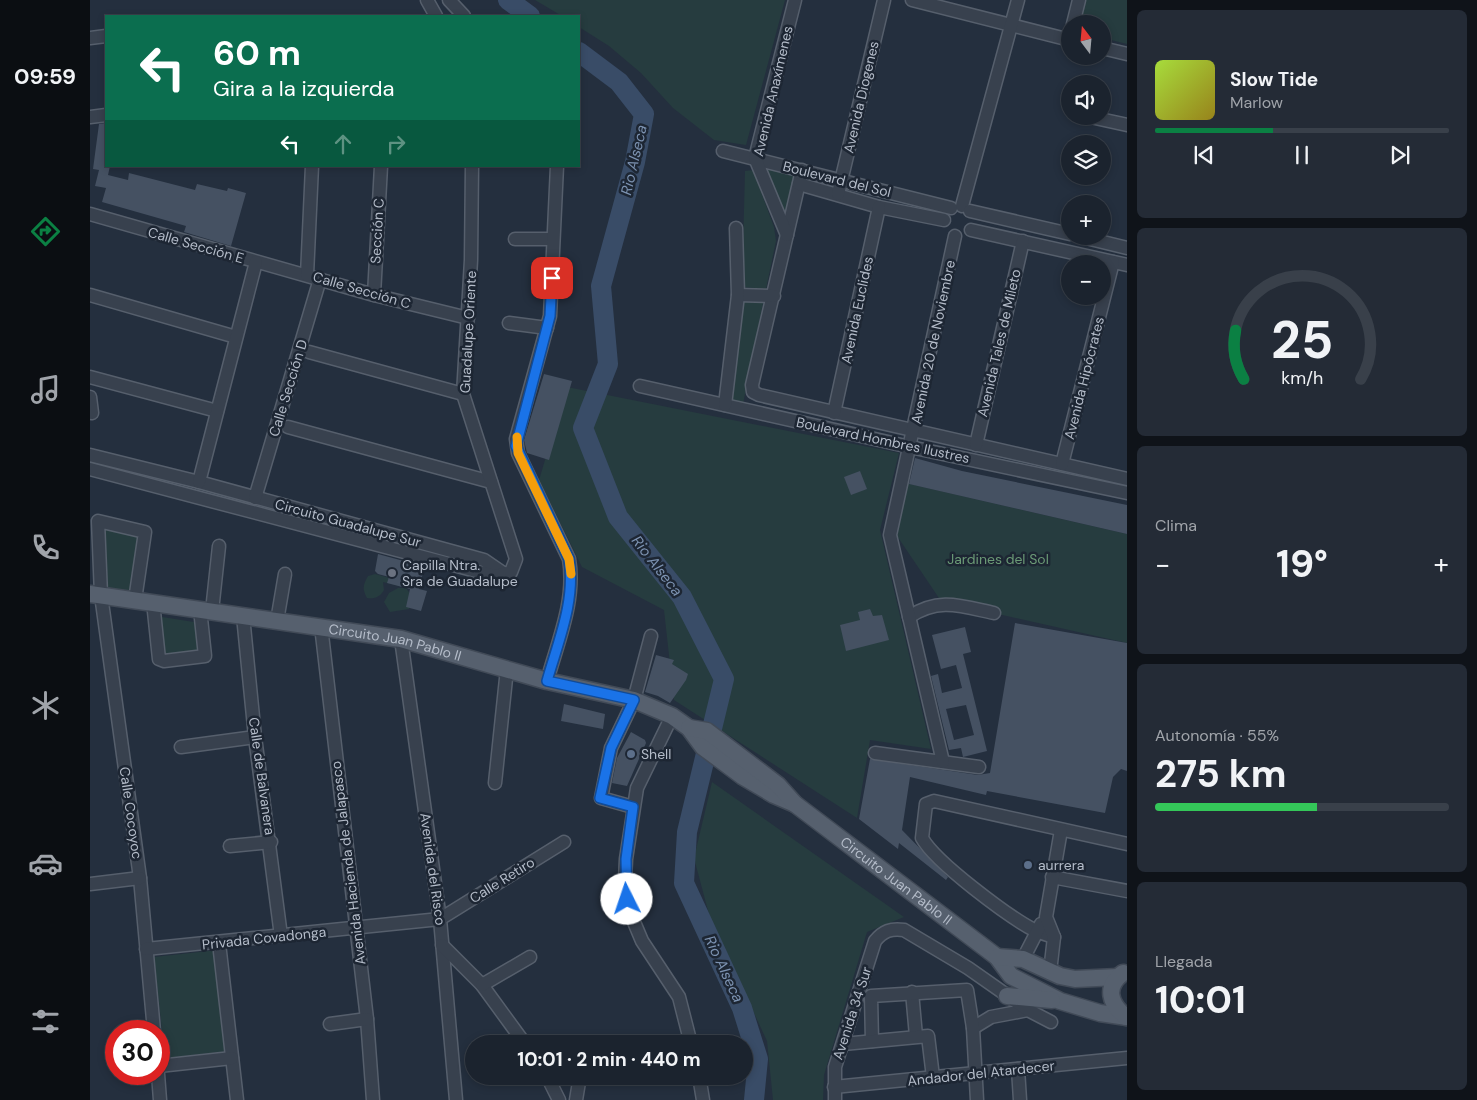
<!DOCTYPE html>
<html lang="es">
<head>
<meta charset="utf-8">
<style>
	:root { --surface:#1b232e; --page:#242b36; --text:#f1f3f6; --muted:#a0a4aa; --line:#39404a; --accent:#0b8043 }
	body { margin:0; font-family:"DM Sans",sans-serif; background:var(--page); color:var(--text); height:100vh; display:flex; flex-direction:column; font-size:19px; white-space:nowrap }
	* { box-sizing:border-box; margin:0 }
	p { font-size:16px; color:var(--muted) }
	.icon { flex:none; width:28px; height:28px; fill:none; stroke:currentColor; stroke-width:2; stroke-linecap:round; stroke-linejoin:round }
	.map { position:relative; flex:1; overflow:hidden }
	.sheet { display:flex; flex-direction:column; gap:10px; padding:10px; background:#0f1319; width:350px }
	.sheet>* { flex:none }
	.top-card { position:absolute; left:15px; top:15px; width:475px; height:152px; border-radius:0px; box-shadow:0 2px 8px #0003,0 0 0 1px var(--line); background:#0b6e4f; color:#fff; overflow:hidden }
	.needle { width:32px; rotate:344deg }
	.buttons { position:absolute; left:971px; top:15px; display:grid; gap:10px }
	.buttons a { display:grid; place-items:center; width:50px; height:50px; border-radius:50%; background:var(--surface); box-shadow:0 2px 8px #0003,0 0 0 1px var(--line); font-size:25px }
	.speed { position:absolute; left:15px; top:1020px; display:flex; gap:10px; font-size:25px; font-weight:700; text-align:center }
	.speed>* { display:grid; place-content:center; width:65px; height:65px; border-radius:50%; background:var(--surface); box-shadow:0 2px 8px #0003,0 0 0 1px var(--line); line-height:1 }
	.speed .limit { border:8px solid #d22; background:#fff; color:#111 }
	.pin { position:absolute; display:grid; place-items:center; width:42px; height:42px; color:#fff; margin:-21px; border-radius:10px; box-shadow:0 2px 8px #0006 }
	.me { position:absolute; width:55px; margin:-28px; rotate:356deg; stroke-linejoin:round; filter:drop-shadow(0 0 4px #0008) }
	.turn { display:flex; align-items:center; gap:18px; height:105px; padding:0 25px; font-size:22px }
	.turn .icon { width:65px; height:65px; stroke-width:2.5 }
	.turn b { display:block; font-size:35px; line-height:42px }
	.lanes { display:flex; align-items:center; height:48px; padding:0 25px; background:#0003; justify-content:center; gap:25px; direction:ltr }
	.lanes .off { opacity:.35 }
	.big { font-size:38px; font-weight:700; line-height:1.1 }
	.sheet .card { flex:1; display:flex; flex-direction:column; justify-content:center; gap:8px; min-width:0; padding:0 18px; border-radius:8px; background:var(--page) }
	.sheet .dial { align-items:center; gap:0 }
	.dial svg { height:130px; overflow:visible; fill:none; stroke:var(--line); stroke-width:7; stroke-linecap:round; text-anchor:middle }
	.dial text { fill:var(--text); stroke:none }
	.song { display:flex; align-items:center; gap:15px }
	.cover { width:60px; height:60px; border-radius:8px; background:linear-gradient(135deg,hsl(80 70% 55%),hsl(50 70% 35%)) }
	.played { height:5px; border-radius:2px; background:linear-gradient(90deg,var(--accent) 40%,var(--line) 40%) }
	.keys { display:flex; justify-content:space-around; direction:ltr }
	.heat { display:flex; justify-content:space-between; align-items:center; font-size:28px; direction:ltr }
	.charge { height:8px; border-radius:4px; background:linear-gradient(90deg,#34c759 55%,var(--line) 0) }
	.trip { position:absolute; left:375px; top:1035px; width:288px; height:50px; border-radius:25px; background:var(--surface); box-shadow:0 2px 8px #0003,0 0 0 1px var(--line); font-weight:700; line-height:50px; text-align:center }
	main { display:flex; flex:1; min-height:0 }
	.menu { display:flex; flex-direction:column; width:90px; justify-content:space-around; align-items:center; background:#0b0e12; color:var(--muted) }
	.menu .icon { width:35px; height:35px }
	.menu .active { color:var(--accent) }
	.menu b { font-size:22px; color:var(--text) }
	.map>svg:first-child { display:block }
	.green { fill:#263c3f }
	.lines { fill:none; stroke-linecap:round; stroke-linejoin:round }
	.river { stroke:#394c67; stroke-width:20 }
	.building { fill:#455162; fill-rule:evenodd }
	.minor-casing { stroke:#565f6c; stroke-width:15 }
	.major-casing { stroke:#414a57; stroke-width:19 }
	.minor { stroke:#38414e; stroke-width:12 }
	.major { stroke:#56606e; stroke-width:16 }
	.route-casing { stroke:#114b97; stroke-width:12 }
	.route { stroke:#1a73e8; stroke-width:9 }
	.slow { stroke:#f59e0b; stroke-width:9 }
	.worship-dot { fill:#6b7280; stroke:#1d2633; stroke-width:2 }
	.service-dot { fill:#5c6f8a; stroke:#1d2633; stroke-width:2 }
	.labels { text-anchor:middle; stroke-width:5; stroke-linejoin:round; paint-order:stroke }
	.street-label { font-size:14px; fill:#b4bcc9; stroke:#1d2633 }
	.park-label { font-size:14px; fill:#6b9a76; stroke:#1d2633 }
	.poi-label { font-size:14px; fill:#b4bcc9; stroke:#1d2633; text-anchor:start }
	.water-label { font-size:15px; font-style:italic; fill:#7c92b1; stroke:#1d2633 }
</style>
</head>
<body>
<main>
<nav class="menu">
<b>09:59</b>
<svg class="icon active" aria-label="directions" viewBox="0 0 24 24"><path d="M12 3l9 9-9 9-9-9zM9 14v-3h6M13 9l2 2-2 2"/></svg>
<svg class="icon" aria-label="music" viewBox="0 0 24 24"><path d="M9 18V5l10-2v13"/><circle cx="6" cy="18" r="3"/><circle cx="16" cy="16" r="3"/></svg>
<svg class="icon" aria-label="phone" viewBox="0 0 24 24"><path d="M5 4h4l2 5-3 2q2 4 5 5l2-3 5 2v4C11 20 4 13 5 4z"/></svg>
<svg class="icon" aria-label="climate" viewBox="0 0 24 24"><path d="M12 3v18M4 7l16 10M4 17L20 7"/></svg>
<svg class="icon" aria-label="car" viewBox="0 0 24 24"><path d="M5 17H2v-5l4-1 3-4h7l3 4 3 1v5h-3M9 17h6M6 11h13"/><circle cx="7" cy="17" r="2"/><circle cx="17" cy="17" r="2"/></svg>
<svg class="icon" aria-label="filters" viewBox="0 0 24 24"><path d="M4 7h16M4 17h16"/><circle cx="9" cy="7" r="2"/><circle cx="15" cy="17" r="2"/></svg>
</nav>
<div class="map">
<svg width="1037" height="1100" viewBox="0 0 1037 1100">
	<rect width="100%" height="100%" fill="#242f3e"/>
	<g class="green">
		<path d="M445,0h250l-39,145 -32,-5 -41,-32 -32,-35 -32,-27 -30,-19v-11h-17z"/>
		<path d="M995,0h42v44l-24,-6 -1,-14h-22z"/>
		<path d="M676,168l29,6 -8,44z"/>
		<path d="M663,170l21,57 2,14 -10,48 -24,-2 3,-116z"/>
		<path d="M653,299l20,4 -20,101 -11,-3z"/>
		<path d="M477,387l332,66 -19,77 51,219 -61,-9 -13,78 -183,-118 -10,-90 -82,-43 -43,-87z"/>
		<path d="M811,482l226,52v109l-174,-39h-10l-52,-77z"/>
		<path d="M10,522l43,12 -10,63 -24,-3z"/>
		<path d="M285,574l30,8 -2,5 -20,-5 1,8c-4,7 -9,9 -17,8 -5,-9 -4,-13 1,-22z"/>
		<path d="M308,588h8l7,10 -4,11 -19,3 -6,-10 5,-9z"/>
		<path d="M66,616l44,7 3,32 -41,5z"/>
		<path d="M622,782l192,135 -37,15 -43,143 -1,25h-50l-6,-59 -57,-123 -16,-60z"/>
		<path d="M128,950l11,101 -64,7 -11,-101z"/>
	</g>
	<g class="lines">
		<g class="river">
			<path d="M418,0l22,16"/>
			<path d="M489,52l40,30 25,32 -9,48 -34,124 7,78 -25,64 35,89 64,80 42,82 -37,153 -3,51 58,125 16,51 -4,41"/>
		</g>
	</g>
	<g class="building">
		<path d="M16,123v43h4l-2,9 20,5 1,-7 66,17 2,-6 30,7 1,-3 18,5 -15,53 -47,-14 2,-6 -84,-24 4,-14 -11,-2 4,-16 -6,-1 6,-45z"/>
		<path d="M454,374l28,7 -23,79 -22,-7 -3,-13z"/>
		<path d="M825,458l47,13 165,34v29l-218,-50z"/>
		<path d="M770,471l7,18 -16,6 -7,-18z"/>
		<path d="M288,554l33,9 -2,7 14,3 -4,16 8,2 -6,20 -15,-4 4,-18 -23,-6 2,-6 -11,-3 -3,-3z"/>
		<path d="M780,609l3,7 9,-1 7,25 -43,11 -6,-26 20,-5 -2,-8z"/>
		<path d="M925,623l112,20v128l-6,-2 -8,8 -8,36 -118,-22 -1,4 -76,-18 -8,53 46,47 -2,3 -47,-37 -1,6 -39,-30 11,-60 108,16 12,-2z"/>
		<path d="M875,627l6,25 -8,2 24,97 -24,6 -2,-9 -12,2 -18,-74 7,-2 4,19 20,-5 -6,-23 -15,4 -9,-34zM876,705l8,30 -20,5 -8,-31z"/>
		<path d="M566,655l18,5 -2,4 16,10 -2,6 -16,23 -12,-7 -13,-4z"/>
		<path d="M474,704l41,10 -2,15 -42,-8z"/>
		<path d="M541,732l14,8 1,3 -19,43 -15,-3 5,-25z"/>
	</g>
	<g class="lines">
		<g class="minor-casing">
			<g id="minor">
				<path d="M337,0l9,16"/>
				<path d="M359,0l15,16"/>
				<path d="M822,0l158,40"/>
				<path d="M983,24l6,-24"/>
				<path d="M0,38l16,-2"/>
				<path d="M1012,48l25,6"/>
				<path d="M996,116l41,9"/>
				<path d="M0,117l16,-2"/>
				<path d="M633,151l228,57"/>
				<path d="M712,170l-50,215 1,7 6,3 368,84"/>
				<path d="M709,184l80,23 65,13"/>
				<path d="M748,194l46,-194"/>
				<path d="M872,206l56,-206"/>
				<path d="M880,211l100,23"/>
				<path d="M0,214l284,81 94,23"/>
				<path d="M881,230l156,35"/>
				<path d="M697,235l-32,-77 40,-158"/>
				<path d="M988,236l49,12"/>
				<path d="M425,239h38"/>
				<path d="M217,275l5,-109"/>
				<path d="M0,295l146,42"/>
				<path d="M284,295l7,-129"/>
				<path d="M648,295l36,1"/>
				<path d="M419,323l38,5"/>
				<path d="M219,352l154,42"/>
				<path d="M0,377l127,34"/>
				<path d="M550,386l270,61 217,46"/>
				<path d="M0,397l2,16"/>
				<path d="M635,405l13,-110 -2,-67"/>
				<path d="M744,413l45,-206"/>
				<path d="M198,427l203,55"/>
				<path d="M886,445l47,-204"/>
				<path d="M0,455l109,27 285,78 22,15"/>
				<path d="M972,464l51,-202"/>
				<path d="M0,469l405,107 16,-4 5,-13 -53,-165 8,-134 1,-94"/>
				<path d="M109,482l57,-220"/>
				<path d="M165,498l65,-219"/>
				<path d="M45,600l10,-68 -47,-11 3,74 39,283 14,153"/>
				<path d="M63,602l6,57 5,2 41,-5 -5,-47"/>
				<path d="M122,611l7,-65"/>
				<path d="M153,616l12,121 26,199"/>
				<path d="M819,617c30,-20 52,-11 85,-4"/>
				<path d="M187,621l8,-47"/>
				<path d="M231,626l46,393 6,81"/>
				<path d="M311,639l39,280 16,181"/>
				<path d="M457,681c11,-40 29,-81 22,-122l-51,-106 -2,-14 34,-123 7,-150"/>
				<path d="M582,716l-35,72 -11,71 -1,21 2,19 7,23 8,19 37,56 12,47"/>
				<path d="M91,747l74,-10"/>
				<path d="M785,753l104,14"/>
				<path d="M853,762l-53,-227 65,-299"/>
				<path d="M405,783l12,-114"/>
				<path d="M543,807l-32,-9 10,-50 23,-48 17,-64"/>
				<path d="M140,846l41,-4"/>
				<path d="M962,877l75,14"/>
				<path d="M0,884l50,-6"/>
				<path d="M964,937c-6,-2 -13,-4 -18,-6 -26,-13 -101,-69 -114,-93l4,-34 8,-3 193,43"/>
				<path d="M129,943l18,157"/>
				<path d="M352,945l40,40 43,59"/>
				<path d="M56,949l294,-30 124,-77"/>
				<path d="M933,959l18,-35"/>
				<path d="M960,972l4,-35 -8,-20 15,-87"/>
				<path d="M392,985l48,-28"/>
				<path d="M822,992l4,44"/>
				<path d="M240,1024l37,-5"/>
				<path d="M883,1028l18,-11 37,-7"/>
				<path d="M782,1041l-1,-45 96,-6 6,38 4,72"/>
				<path d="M753,1044l85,-8 5,41"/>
				<path d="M69,1066l73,-8"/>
				<path d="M928,1069l2,31"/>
				<path d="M68,1074l2,26"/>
				<path d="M457,1076l12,24"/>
				<path d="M609,1076l4,24"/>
				<path d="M744,1087l293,-29"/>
				<path d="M486,1100l4,-24"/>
				<path d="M745,1100v-33l40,-126c8,-10 16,-13 29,-11l64,38 60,42 23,12"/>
			</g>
		</g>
		<g class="major-casing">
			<g id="major">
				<path id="s1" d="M0,594l311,45 146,42 87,19 38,16 17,12 14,19 39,29 32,19 21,9"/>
				<path id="s2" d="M599,728l18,3 71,54 17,19 202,153 14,19 49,25 40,12 27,4"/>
				<path d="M907,957l26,2 37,17 15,3 43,-2"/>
				<path d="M1033,973c-19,14 -13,31 3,44"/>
				<path d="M917,996l45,4"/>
			</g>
		</g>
		<use href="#minor" class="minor"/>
		<use href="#major" class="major"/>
	</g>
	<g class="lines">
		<g class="route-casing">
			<path id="route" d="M462,278l-2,38 -34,130 53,113c7,41 -11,83 -22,122l87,19 -23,48 -11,50 33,9 -7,52 1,40"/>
		</g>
		<use href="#route" class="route"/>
		<path class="slow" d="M427,437l1,16 51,106 2,15"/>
	</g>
	<circle class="worship-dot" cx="302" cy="573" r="5"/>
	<g class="service-dot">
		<circle cx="541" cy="754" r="5"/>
		<circle cx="938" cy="865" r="5"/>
	</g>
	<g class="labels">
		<g class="street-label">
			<text transform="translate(683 91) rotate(-77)" y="5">Avenida Anaxímenes</text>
			<text transform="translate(771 97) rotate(-77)" y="5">Avenida Diogenes</text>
			<text transform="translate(747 179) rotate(14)" y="5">Boulevard del Sol</text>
			<text transform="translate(287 231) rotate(-87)" y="5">Sección C</text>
			<text transform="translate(106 245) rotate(16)" y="5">Calle Sección E</text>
			<text transform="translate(272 290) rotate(16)" y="5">Calle Sección C</text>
			<text transform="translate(767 310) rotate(-78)" y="5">Avenida Euclides</text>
			<text transform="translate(378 332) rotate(-87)" y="5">Guadalupe Oriente</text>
			<text transform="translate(843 342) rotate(-78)" y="5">Avenida 20 de Noviembre</text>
			<text transform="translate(909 343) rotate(-77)" y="5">Avenida Tales de Mileto</text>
			<text transform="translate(994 378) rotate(-76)" y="5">Avenida Hipócrates</text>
			<text transform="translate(198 388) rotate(-73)" y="5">Calle Sección D</text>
			<text transform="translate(793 440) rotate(12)" y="5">Boulevard Hombres Ilustres</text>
			<text transform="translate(258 523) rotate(15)" y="5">Circuito Guadalupe Sur</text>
			<text dy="5" stroke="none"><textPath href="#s1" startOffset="309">Circuito Juan Pablo II</textPath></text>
			<text transform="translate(172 776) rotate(82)" y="5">Calle de Balvanera</text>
			<text transform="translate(41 813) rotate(82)" y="5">Calle Cocoyoc</text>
			<text transform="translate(258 863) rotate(-97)" y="5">Avenida Hacienda de Jalapasco</text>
			<text transform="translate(343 869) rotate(82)" y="5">Avenida del Risco</text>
			<text transform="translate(412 880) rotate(-32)" y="5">Calle Retiro</text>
			<text dy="5" stroke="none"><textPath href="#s2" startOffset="260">Circuito Juan Pablo II</textPath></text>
			<text transform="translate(174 938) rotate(-6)" y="5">Privada Covadonga</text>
			<text transform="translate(762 1013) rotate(-72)" y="5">Avenida 34 Sur</text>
			<text transform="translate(891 1073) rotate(-6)" y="5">Andador del Atardecer</text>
		</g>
		<g class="park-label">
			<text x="908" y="564">Jardines del Sol</text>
		</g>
		<g class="poi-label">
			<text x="312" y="570">Capilla Ntra.<tspan x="312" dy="16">Sra de Guadalupe</tspan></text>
			<text x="551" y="759">Shell</text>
			<text x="948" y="870">aurrera</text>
		</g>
		<g class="water-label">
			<text transform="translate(544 160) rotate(-77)" y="5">Rio Alseca</text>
			<text transform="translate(567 566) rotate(52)" y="5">Rio Alseca</text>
			<text transform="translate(634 969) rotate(65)" y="5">Rio Alseca</text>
		</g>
	</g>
</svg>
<div class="buttons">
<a><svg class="needle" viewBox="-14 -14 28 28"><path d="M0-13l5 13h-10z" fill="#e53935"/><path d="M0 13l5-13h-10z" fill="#a0a4aa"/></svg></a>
<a><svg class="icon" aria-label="sound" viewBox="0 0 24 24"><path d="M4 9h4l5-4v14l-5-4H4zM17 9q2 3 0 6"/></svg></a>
<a><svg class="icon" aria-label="layers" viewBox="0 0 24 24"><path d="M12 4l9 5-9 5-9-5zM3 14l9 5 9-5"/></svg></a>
<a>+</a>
<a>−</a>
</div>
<div class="speed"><div class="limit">30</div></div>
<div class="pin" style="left:462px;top:278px;background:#d93025"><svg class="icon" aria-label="arrive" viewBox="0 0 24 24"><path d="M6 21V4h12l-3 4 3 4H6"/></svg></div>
<svg class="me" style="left:537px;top:899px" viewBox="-20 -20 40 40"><circle r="19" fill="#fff"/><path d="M0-13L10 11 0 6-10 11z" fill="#1a73e8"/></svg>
<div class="trip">10:01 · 2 min · 440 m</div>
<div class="top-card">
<div class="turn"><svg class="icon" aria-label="left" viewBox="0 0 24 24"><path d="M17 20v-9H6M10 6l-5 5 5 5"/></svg><div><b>60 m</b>Gira a la izquierda</div></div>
<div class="lanes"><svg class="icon" aria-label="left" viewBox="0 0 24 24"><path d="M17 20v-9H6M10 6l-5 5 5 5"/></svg><svg class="icon off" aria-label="ahead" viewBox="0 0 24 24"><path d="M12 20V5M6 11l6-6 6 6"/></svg><svg class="icon off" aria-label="right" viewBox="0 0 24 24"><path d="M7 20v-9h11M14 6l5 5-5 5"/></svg></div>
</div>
</div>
<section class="sheet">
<div class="card">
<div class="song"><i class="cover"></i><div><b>Slow Tide</b><p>Marlow</p></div></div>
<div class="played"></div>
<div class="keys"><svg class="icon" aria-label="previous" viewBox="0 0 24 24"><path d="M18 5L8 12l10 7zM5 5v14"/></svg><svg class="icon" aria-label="pause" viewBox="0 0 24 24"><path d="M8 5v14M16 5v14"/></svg><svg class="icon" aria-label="next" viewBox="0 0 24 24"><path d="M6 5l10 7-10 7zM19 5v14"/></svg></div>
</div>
<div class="card dial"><svg viewBox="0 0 100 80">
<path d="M14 69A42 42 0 1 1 86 69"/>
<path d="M14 69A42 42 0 0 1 9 39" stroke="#0b8043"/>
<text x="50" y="56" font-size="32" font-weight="700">25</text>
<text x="50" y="72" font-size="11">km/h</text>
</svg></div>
<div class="card"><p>Clima</p>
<div class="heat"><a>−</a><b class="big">19°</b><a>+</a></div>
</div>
<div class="card"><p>Autonomía · 55%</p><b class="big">275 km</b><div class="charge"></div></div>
<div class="card"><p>Llegada</p><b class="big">10:01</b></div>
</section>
</main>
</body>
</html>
